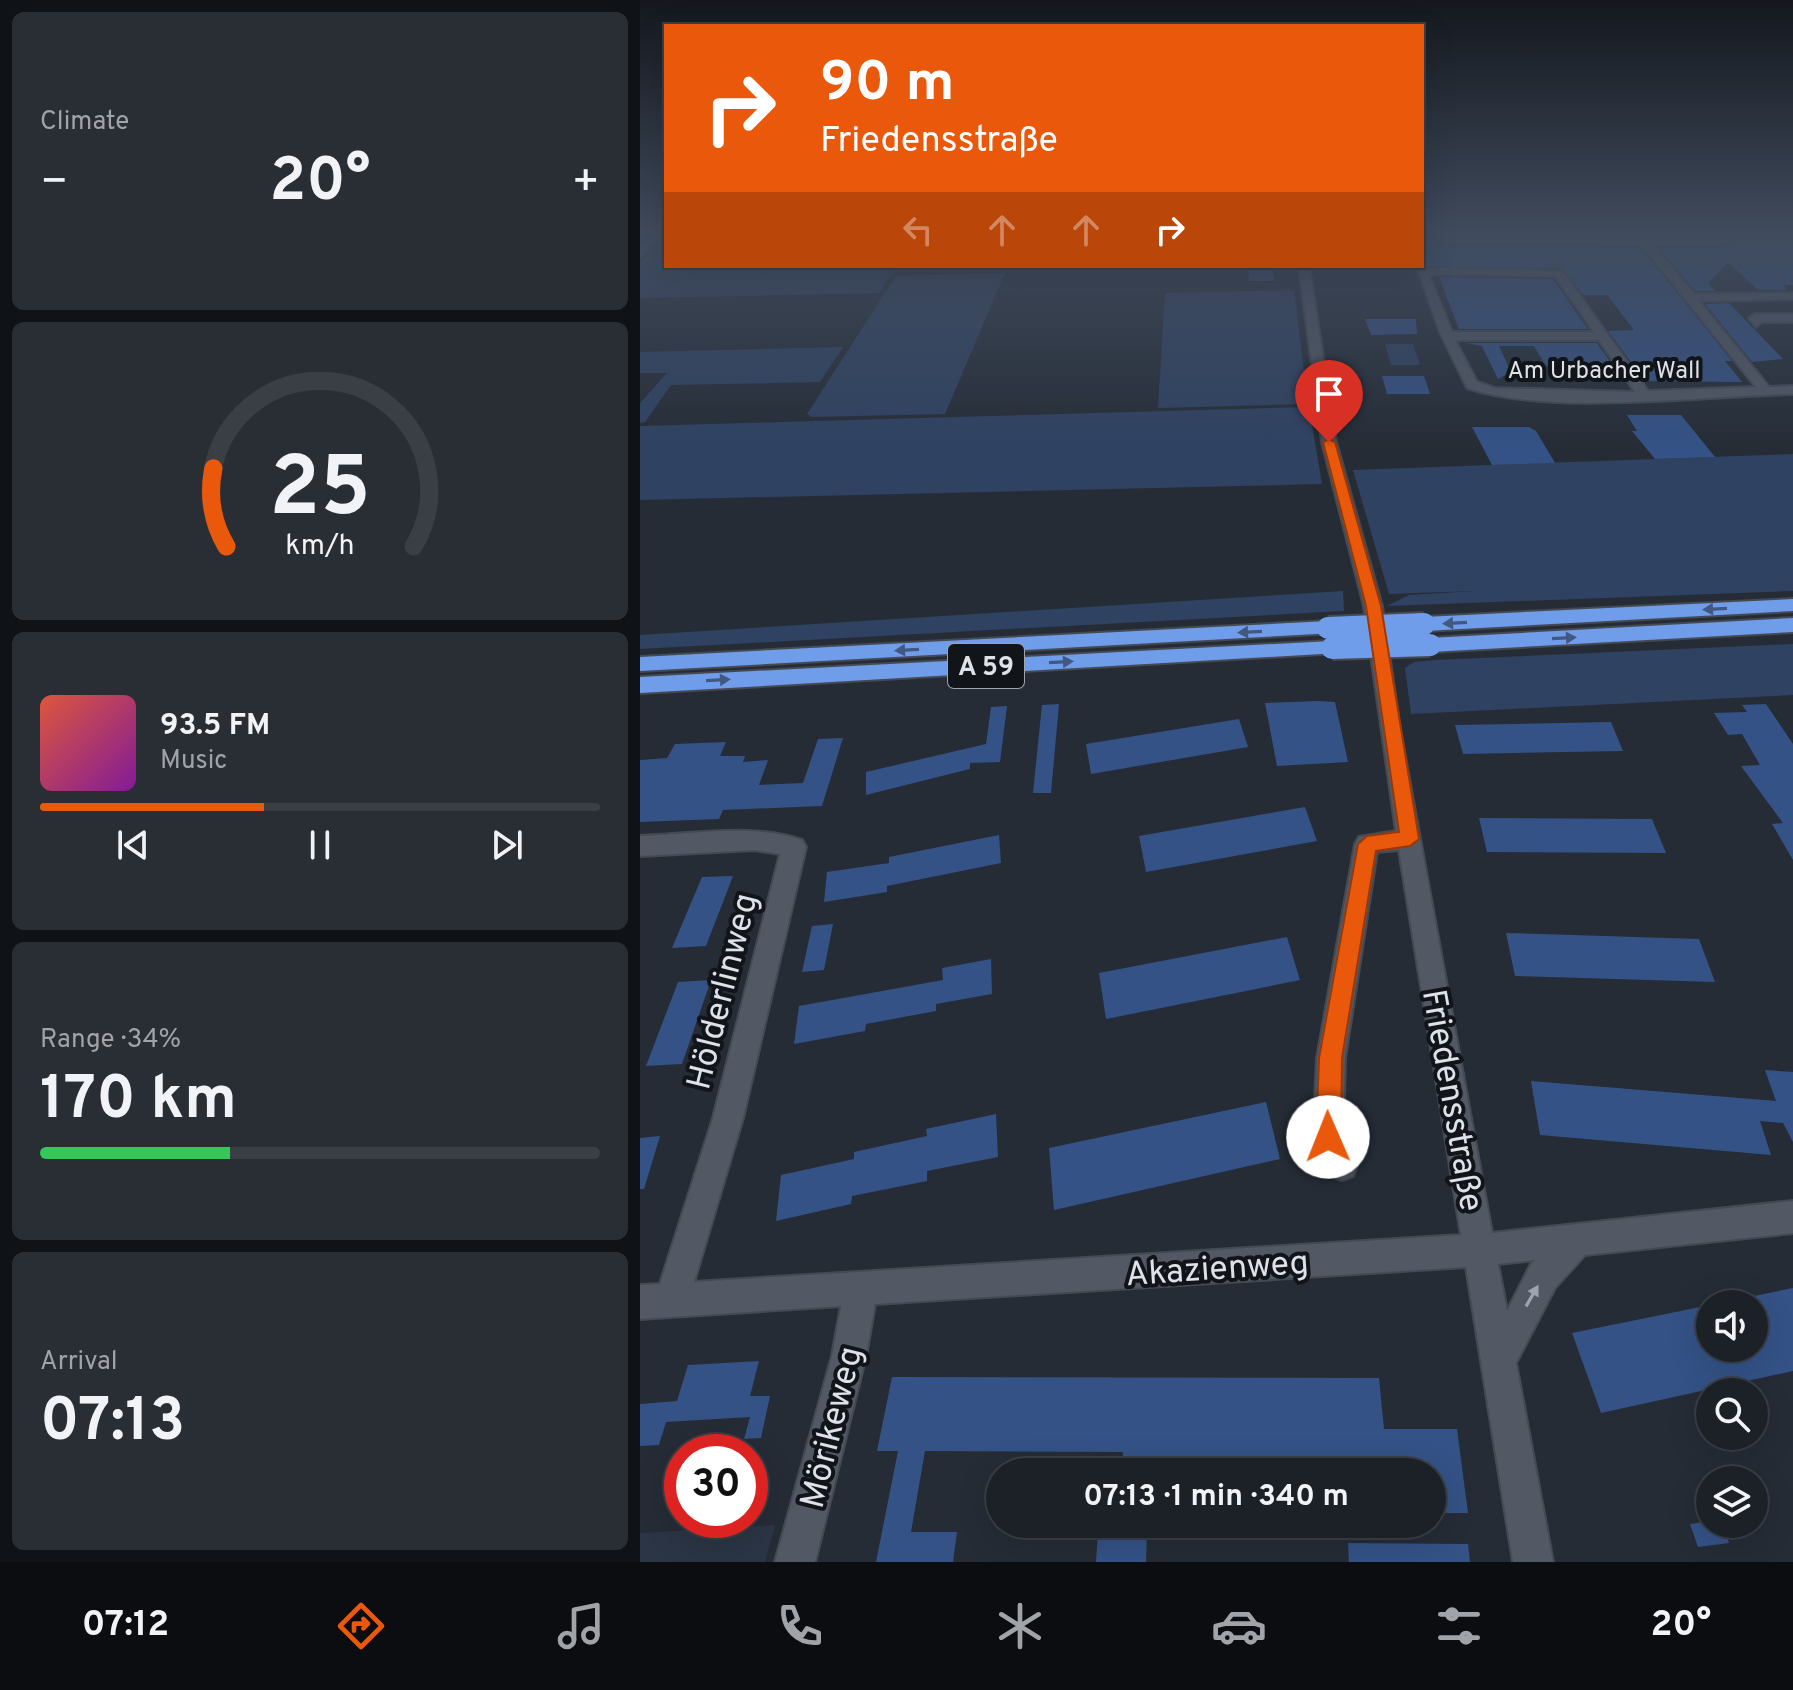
<!DOCTYPE html>
<html lang="en">
<head>
<meta charset="utf-8">
<style>
	:root { --surface:#1c2128; --page:#292e34; --text:#f1f3f6; --muted:#a0a3a8; --line:#3a3e45; --accent:#ea580c }
	body { margin:0; font-family:Overpass,sans-serif; background:var(--page); color:var(--text); height:100vh; display:flex; flex-direction:column; font-size:30px; white-space:nowrap }
	* { box-sizing:border-box; margin:0 }
	p { font-size:26px; color:var(--muted) }
	.icon { flex:none; width:44px; height:44px; fill:none; stroke:currentColor; stroke-width:2; stroke-linecap:round; stroke-linejoin:round }
	.map { position:relative; flex:1; overflow:hidden }
	.panel { display:flex; flex-direction:column; gap:12px; padding:12px; background:#0f1216; width:640px }
	.panel>* { flex:none }
	.guide { position:absolute; left:24px; top:24px; width:760px; height:244px; border-radius:0px; box-shadow:0 8px 32px #0002,0 0 0 2px var(--line); background:#ea580c; color:#fff; overflow:hidden }
	.tools { position:absolute; left:1056px; top:1290px; display:grid; gap:16px }
	.tools a { display:grid; place-items:center; width:72px; height:72px; border-radius:50%; background:var(--surface); box-shadow:0 8px 32px #0002,0 0 0 2px var(--line); font-size:40px }
	.speed { position:absolute; left:24px; top:1434px; display:flex; gap:16px; font-size:40px; font-weight:700; text-align:center }
	.speed>* { display:grid; place-content:center; width:104px; height:104px; border-radius:50%; background:var(--surface); box-shadow:0 8px 32px #0002,0 0 0 2px var(--line); line-height:1 }
	.speed .limit { border:12px solid #d22; background:#fff; color:#111 }
	.pin { position:absolute; display:grid; place-items:center; width:68px; height:68px; color:#fff; margin:-82px -34px; border-radius:50% 50% 50% 0; rotate:-45deg; box-shadow:0 0 8px #0007 }
	.pin .icon { rotate:45deg }
	.me { position:absolute; width:88px; margin:-44px; rotate:359deg; stroke-linejoin:round; filter:drop-shadow(0 0 6px #0008) }
	.turn { display:flex; align-items:center; gap:28px; height:168px; padding:0 24px; font-size:36px }
	.turn .icon { width:104px; height:104px; stroke-width:2.5 }
	.turn b { display:block; font-size:56px; line-height:68px }
	.lanes { display:flex; align-items:center; height:76px; padding:0 24px; background:#0003; justify-content:center; gap:40px; direction:ltr }
	.lanes .off { opacity:.35 }
	.big { font-size:60px; font-weight:700; line-height:1.1 }
	.panel .tile { flex:1; display:flex; flex-direction:column; justify-content:center; gap:12px; min-width:0; padding:0 28px; border-radius:12px; background:var(--page) }
	.panel .dial { align-items:center; gap:0 }
	.dial svg { height:208px; overflow:visible; fill:none; stroke:var(--line); stroke-width:7; stroke-linecap:round; text-anchor:middle }
	.dial text { fill:var(--text); stroke:none }
	.song { display:flex; align-items:center; gap:24px }
	.cover { width:96px; height:96px; border-radius:12px; background:linear-gradient(135deg,hsl(10 70% 55%),hsl(290 70% 35%)) }
	.played { height:8px; border-radius:4px; background:linear-gradient(90deg,var(--accent) 40%,var(--line) 40%) }
	.keys { display:flex; justify-content:space-around; direction:ltr }
	.heat { display:flex; justify-content:space-between; align-items:center; font-size:44px; direction:ltr }
	.charge { height:12px; border-radius:6px; background:linear-gradient(90deg,#34c759 34%,var(--line) 0) }
	.trip { position:absolute; left:346px; top:1458px; width:460px; height:80px; border-radius:40px; background:var(--surface); box-shadow:0 8px 32px #0002,0 0 0 2px var(--line); font-weight:700; line-height:80px; text-align:center }
	.menu { display:flex; height:128px; justify-content:space-around; align-items:center; background:#0b0d10; color:var(--muted) }
	.menu .icon { width:56px; height:56px }
	.menu .current { color:var(--accent) }
	.menu b { font-size:36px; color:var(--text) }
	main { display:flex; flex:1; min-height:0 }
	.map>svg:first-child { display:block }
	.built { fill:#2b3545 }
	.green { fill:#2f4262 }
	.building { fill:#345286 }
	.lines { fill:none; stroke-linecap:round; stroke-linejoin:round }
	.street-casing { stroke:#444952; stroke-width:4 }
	.highway-casing { stroke:#444952; stroke-width:4 }
	.street { fill:#525965; fill-rule:evenodd }
	.highway { fill:#709dea; fill-rule:evenodd }
	.highway-bridge-casing { stroke:#444952; stroke-width:26; stroke-linecap:butt }
	.highway-bridge { stroke:#709dea; stroke-width:22 }
	.oneway { fill:#405882 }
	.oneway2 { fill:#9ea4ad }
	.route { fill:#ea580c; stroke:#983908; stroke-width:2 }
	.labels { text-anchor:middle; stroke-width:8; stroke-linejoin:round; paint-order:stroke }
	.far-street-label { font-size:24px; fill:#dde1e8; stroke:#111419 }
	.shield { fill:#111419; stroke:#a0a4aa; stroke-width:2 }
	.shield-label { font-size:26px; font-weight:bold; fill:#dde1e8 }
	.near-street-label { font-size:34px; fill:#dde1e8; stroke:#111419 }
</style>
</head>
<body>
<main>
<section class="panel">
<div class="tile"><p>Climate</p>
<div class="heat"><a>−</a><b class="big">20°</b><a>+</a></div>
</div>
<div class="tile dial"><svg viewBox="0 0 100 80">
<path d="M14 69A42 42 0 1 1 86 69"/>
<path d="M14 69A42 42 0 0 1 9 39" stroke="#ea580c"/>
<text x="50" y="56" font-size="32" font-weight="700">25</text>
<text x="50" y="72" font-size="11">km/h</text>
</svg></div>
<div class="tile">
<div class="song"><i class="cover"></i><div><b>93.5 FM</b><p>Music</p></div></div>
<div class="played"></div>
<div class="keys"><svg class="icon" aria-label="previous" viewBox="0 0 24 24"><path d="M18 5L8 12l10 7zM5 5v14"/></svg><svg class="icon" aria-label="pause" viewBox="0 0 24 24"><path d="M8 5v14M16 5v14"/></svg><svg class="icon" aria-label="next" viewBox="0 0 24 24"><path d="M6 5l10 7-10 7zM19 5v14"/></svg></div>
</div>
<div class="tile"><p>Range · 34%</p><b class="big">170 km</b><div class="charge"></div></div>
<div class="tile"><p>Arrival</p><b class="big">07:13</b></div>
</section>
<div class="map">
<svg width="1153" height="1562" viewBox="0 0 1153 1562">
	<rect width="100%" height="100%" fill="#252c36"/>
	<path class="built" d="M135,1525l-10,37h-125v-29z"/>
	<g class="green">
		<path d="M26,233v33h231l-18,27 -239,5v-35z"/>
		<path d="M808,233h183l1,1 -7,4h-174z"/>
		<path d="M365,273l-60,141 -133,3 -5,-3 89,-138z"/>
		<path d="M654,290l14,114 -150,4 7,-115z"/>
		<path d="M773,344l7,21h-29l-6,-21z"/>
		<path d="M203,347l-23,35 -149,3 -26,37 -5,1v-20l27,-30h-27v-21z"/>
		<path d="M669,407l13,77 -682,16v-74z"/>
		<path d="M1153,454v137l-406,15 22,-11 66,-4 -86,3 -36,-124z"/>
		<path d="M703,591l1,20 -704,38v-14z"/>
		<path d="M1153,644v51l-382,19 -6,-46 9,-6 22,-2z"/>
	</g>
	<g class="building">
		<path d="M1013,233h140v52h-10l5,5h-30l-30,-28 -20,21 8,8h-21l-36,-43h67l6,-10z"/>
		<path d="M782,246l219,2 91,113h-7l17,21 -97,-1 -37,-50 26,-1 -27,-35h-24l-21,-27 -135,-1z"/>
		<path d="M608,266h24l2,15h-25z"/>
		<path d="M799,277l114,2 35,50h-129z"/>
		<path d="M1089,303l30,31 24,25 -31,3 -47,-58z"/>
		<path d="M725,319h51l1,15 -46,1z"/>
		<path d="M825,343h132l27,38h-18l-9,-15h-51l-12,-20h-35l12,26 -13,7 -16,-33z"/>
		<path d="M742,376h42l6,18h-43z"/>
		<path d="M987,415h54l34,42 -60,2 -23,-28h5z"/>
		<path d="M832,427h57l7,4 19,32 -63,2z"/>
		<path d="M678,701l17,1 13,60 -71,4 -12,-63z"/>
		<path d="M419,704l-8,89h-18l9,-88z"/>
		<path d="M1126,704l27,40v116l-21,-36 11,-1 -42,-57 19,-1 -18,-31 -14,1 -14,-22 33,-1 -5,-7z"/>
		<path d="M367,706l-7,56 -30,1v6l-104,26v-23l120,-28 5,-37z"/>
		<path d="M599,719l9,28 -157,27 -5,-30z"/>
		<path d="M971,722l12,29 -160,3 -8,-29z"/>
		<path d="M203,738l-21,68 -99,4 -4,9 -79,3v-62l27,-2 8,-14 51,-2 -6,14h25l-2,6 25,-2 -9,25 44,-2 15,-44z"/>
		<path d="M665,807l12,34 -171,31 -7,-36z"/>
		<path d="M839,818l173,1 14,34 -179,-1z"/>
		<path d="M359,835l2,28 -114,23v6l-63,10 3,-30 62,-9v-6z"/>
		<path d="M93,876l-27,70 -34,2 30,-71z"/>
		<path d="M193,924l-9,46 -22,2 10,-46z"/>
		<path d="M866,933l193,6 16,43 -200,-6z"/>
		<path d="M647,937l13,43 -194,39 -7,-46z"/>
		<path d="M351,959l1,35 -56,10v7l-70,13 -1,7 -71,13 5,-38 144,-26 -1,-12z"/>
		<path d="M71,980l-29,84 -36,2 32,-84z"/>
		<path d="M1125,1070l28,2v70l-10,-19 -23,-2 11,34 -231,-20 -9,-54 245,20z"/>
		<path d="M626,1102l14,57 -226,51 -5,-62z"/>
		<path d="M356,1114l2,43 -71,14v10l-75,15 -1,8 -75,17 5,-46 73,-16v-7l73,-16 -1,-7z"/>
		<path d="M20,1136l-16,53h-4v-51z"/>
		<path d="M1153,1288v83l-192,42 -29,-80 138,-28v43h44v-52z"/>
		<path d="M119,1361l-9,35h20l-9,42 -17,1 6,-22 -84,5 -7,23 -19,1v-42l37,-3 11,-36z"/>
		<path d="M252,1377l487,1 5,51h73l11,84h-36v-41l-310,-1 1,-19 -198,-1 -14,81h46l-4,30h-77l22,-111h-21z"/>
		<path d="M1070,1521l13,3 6,19 -31,4 -8,-23z"/>
		<path d="M458,1532h49l-1,30h-50z"/>
		<path d="M708,1543l120,1 2,18h-121z"/>
	</g>
	<g class="lines">
		<g class="street-casing">
			<g id="street">
				<path d="M13,233h10l-23,24v-10z"/>
				<path d="M995,233h8l5,5 82,2 -4,5h-73l41,49 99,-1v6l-94,2 70,86 24,-1v8c-94,2 -239,22 -326,-6l-27,-56 -21,-60 16,-4 127,3 86,120 108,-4 -114,-142 -220,-2v-6l215,1zM795,274l120,2 39,56h-142l-23,-56zM815,340h144l36,52 -140,-4 -18,-6z"/>
				<path d="M659,266h10l27,176 46,164 18,123 92,504 301,-32v32l-208,22 -30,33 -39,75 37,199h-40l-47,-295 -591,37 -9,52 -51,206h-40l57,-206 9,-50 -201,13v-34l20,-1 53,-166 67,-264 -26,-4 -114,6v-20c52,-2 112,-13 162,4l4,7 -63,271 -49,164 767,-47 -62,-385 -22,2 -32,206 -2,77 14,30 -4,11 -11,4 -11,-4 -18,-39 4,-79 38,-214 4,-7 37,-6 -32,-225 -42,-164zM895,1260l-4,4 -24,47 -9,-47z"/>
				<path d="M1153,314v8h-31l-6,5 -7,-9 6,-4z"/>
			</g>
		</g>
		<g class="highway-casing">
			<g id="highway">
				<path d="M1153,599v12l-369,20 -10,-7 10,-7z"/>
				<path d="M1153,618v14l-363,20 -10,-7 10,-7z"/>
				<path d="M688,621l7,2 3,5 -3,5 -695,38v-14z"/>
				<path d="M692,641l10,7 -3,5 -699,40v-16z"/>
			</g>
		</g>
		<use href="#street" class="street"/>
		<use href="#highway" class="highway"/>
		<g class="highway-bridge-casing">
			<g id="highway-bridge">
				<path d="M688,628l96,-4"/>
				<path d="M692,648l98,-3"/>
			</g>
		</g>
		<use href="#highway-bridge" class="highway-bridge"/>
	</g>
	<defs><path id="oneway-solid" d="M-6-.8H1V-3.2L6.5 0L1 3.2V.8H-6Z" transform="scale(2)"/></defs>
	<g class="oneway">
		<use href="#oneway-solid" transform="translate(1075 609) rotate(177)"/>
		<use href="#oneway-solid" transform="translate(815 623) rotate(177)"/>
		<use href="#oneway-solid" transform="translate(610 632) rotate(177)"/>
		<use href="#oneway-solid" transform="translate(924 638) rotate(-3)"/>
		<use href="#oneway-solid" transform="translate(267 650) rotate(177)"/>
		<use href="#oneway-solid" transform="translate(421 662) rotate(-3)"/>
		<use href="#oneway-solid" transform="translate(78 680) rotate(-3)"/>
	</g>
	<use class="oneway2" href="#oneway-solid" transform="translate(892 1296) rotate(-60)"/>
	<linearGradient id="sky" x2="0" y2="1"><stop stop-color="#14181e"/><stop offset="0.52" stop-color="#404b5d"/><stop offset="1" stop-color="#404b5d" stop-opacity="0"/></linearGradient>
	<rect width="1153" height="451" fill="url(#sky)"/>
	<path class="route" d="M689,439l6,3 46,164 38,233 -9,7 -34,5 -34,207 -1,79 -4,9 -9,4 -9,-4 -3,-9 3,-79 39,-214 9,-8 32,-4 -33,-226 -43,-164z"/>
	<g class="labels">
		<g class="far-street-label">
			<text x="964" y="378">Am Urbacher Wall</text>
		</g>
		<rect class="shield" x="308" y="644" width="76" height="44" rx="6"/>
		<g class="shield-label">
			<text x="346" y="675">A 59</text>
		</g>
		<g class="near-street-label">
			<text transform="translate(81 991) rotate(-76)" y="12">Hölderlinweg</text>
			<text transform="translate(814 1100) rotate(80)" y="12">Friedensstraße</text>
			<text transform="translate(577 1267) rotate(-4)" y="12">Akazienweg</text>
			<text transform="translate(190 1427) rotate(-76)" y="12">Mörikeweg</text>
		</g>
	</g>
</svg>
<div class="tools">
<a><svg class="icon" aria-label="sound" viewBox="0 0 24 24"><path d="M4 9h4l5-4v14l-5-4H4zM17 9q2 3 0 6"/></svg></a>
<a><svg class="icon" aria-label="search" viewBox="0 0 24 24"><circle cx="10" cy="10" r="6"/><path d="M15 15l6 6"/></svg></a>
<a><svg class="icon" aria-label="layers" viewBox="0 0 24 24"><path d="M12 4l9 5-9 5-9-5zM3 14l9 5 9-5"/></svg></a>
</div>
<div class="speed"><div class="limit">30</div></div>
<div class="pin" style="left:689px;top:442px;background:#d93025"><svg class="icon" aria-label="arrive" viewBox="0 0 24 24"><path d="M6 21V4h12l-3 4 3 4H6"/></svg></div>
<svg class="me" style="left:688px;top:1137px" viewBox="-20 -20 40 40"><circle r="19" fill="#fff"/><path d="M0-13L10 11 0 6-10 11z" fill="#ea580c"/></svg>
<div class="trip">07:13 · 1 min · 340 m</div>
<div class="guide">
<div class="turn"><svg class="icon" aria-label="right" viewBox="0 0 24 24"><path d="M7 20v-9h11M14 6l5 5-5 5"/></svg><div><b>90 m</b>Friedensstraße</div></div>
<div class="lanes"><svg class="icon off" aria-label="left" viewBox="0 0 24 24"><path d="M17 20v-9H6M10 6l-5 5 5 5"/></svg><svg class="icon off" aria-label="ahead" viewBox="0 0 24 24"><path d="M12 20V5M6 11l6-6 6 6"/></svg><svg class="icon off" aria-label="ahead" viewBox="0 0 24 24"><path d="M12 20V5M6 11l6-6 6 6"/></svg><svg class="icon" aria-label="right" viewBox="0 0 24 24"><path d="M7 20v-9h11M14 6l5 5-5 5"/></svg></div>
</div>
</div>
</main>
<nav class="menu">
<b>07:12</b>
<svg class="icon current" aria-label="directions" viewBox="0 0 24 24"><path d="M12 3l9 9-9 9-9-9zM9 14v-3h6M13 9l2 2-2 2"/></svg>
<svg class="icon" aria-label="music" viewBox="0 0 24 24"><path d="M9 18V5l10-2v13"/><circle cx="6" cy="18" r="3"/><circle cx="16" cy="16" r="3"/></svg>
<svg class="icon" aria-label="phone" viewBox="0 0 24 24"><path d="M5 4h4l2 5-3 2q2 4 5 5l2-3 5 2v4C11 20 4 13 5 4z"/></svg>
<svg class="icon" aria-label="climate" viewBox="0 0 24 24"><path d="M12 3v18M4 7l16 10M4 17L20 7"/></svg>
<svg class="icon" aria-label="car" viewBox="0 0 24 24"><path d="M5 17H2v-5l4-1 3-4h7l3 4 3 1v5h-3M9 17h6M6 11h13"/><circle cx="7" cy="17" r="2"/><circle cx="17" cy="17" r="2"/></svg>
<svg class="icon" aria-label="filters" viewBox="0 0 24 24"><path d="M4 7h16M4 17h16"/><circle cx="9" cy="7" r="2"/><circle cx="15" cy="17" r="2"/></svg>
<b>20°</b>
</nav>
</body>
</html>
